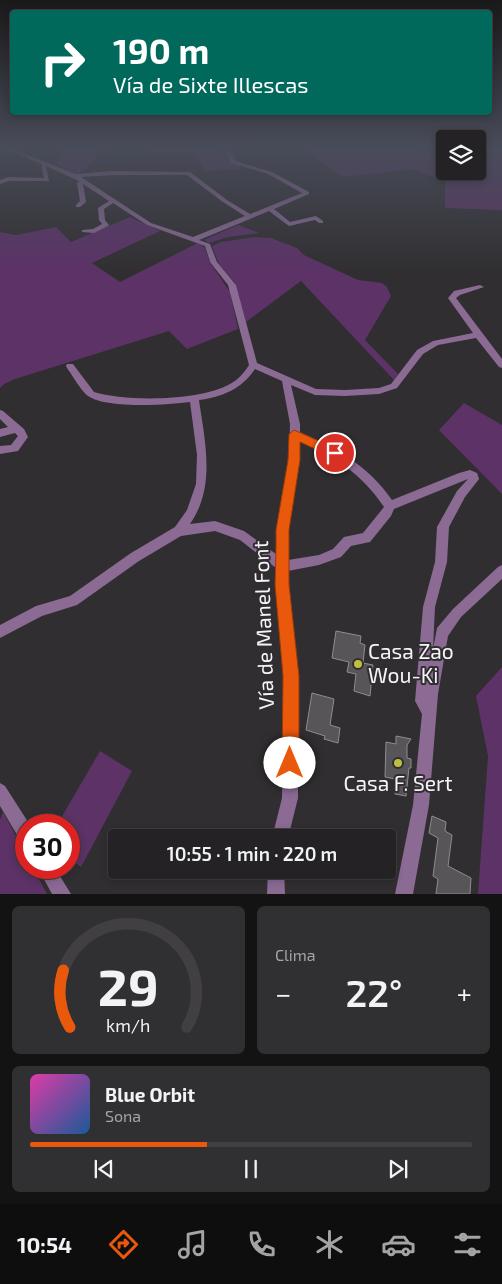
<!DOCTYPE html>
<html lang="es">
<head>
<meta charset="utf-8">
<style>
	:root { --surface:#242224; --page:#302f31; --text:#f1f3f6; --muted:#a3a4a6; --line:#413f41; --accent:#ea580c }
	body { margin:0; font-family:"Exo 2",sans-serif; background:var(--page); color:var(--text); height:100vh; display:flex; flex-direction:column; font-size:19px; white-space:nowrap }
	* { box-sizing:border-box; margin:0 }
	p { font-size:16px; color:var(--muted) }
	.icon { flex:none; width:28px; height:28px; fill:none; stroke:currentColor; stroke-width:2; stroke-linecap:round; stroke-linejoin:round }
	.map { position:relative; height:894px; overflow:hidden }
	.panel { display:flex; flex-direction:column; gap:12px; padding:12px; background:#141314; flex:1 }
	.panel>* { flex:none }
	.hud { position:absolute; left:10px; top:10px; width:482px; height:105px; border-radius:5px; box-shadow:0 2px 8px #0003,0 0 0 1px var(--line); background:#00695c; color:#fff; overflow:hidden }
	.controls { position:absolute; left:436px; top:130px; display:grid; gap:10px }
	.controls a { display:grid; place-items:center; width:50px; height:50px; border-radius:5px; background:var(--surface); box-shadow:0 2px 8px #0003,0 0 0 1px var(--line); font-size:25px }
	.speed { position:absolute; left:15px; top:814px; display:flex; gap:10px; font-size:25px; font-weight:700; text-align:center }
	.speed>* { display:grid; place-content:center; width:65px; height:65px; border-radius:50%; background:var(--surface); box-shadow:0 2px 8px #0003,0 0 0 1px var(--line); line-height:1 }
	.speed .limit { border:8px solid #d22; background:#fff; color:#111 }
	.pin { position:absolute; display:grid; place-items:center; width:42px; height:42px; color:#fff; margin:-21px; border:2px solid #fff; border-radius:50%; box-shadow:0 1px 5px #0007 }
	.me { position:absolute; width:55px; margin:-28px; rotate:0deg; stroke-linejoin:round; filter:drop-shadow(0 0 4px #0008) }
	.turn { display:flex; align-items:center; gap:18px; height:105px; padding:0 20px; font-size:22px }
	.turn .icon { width:65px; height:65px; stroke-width:2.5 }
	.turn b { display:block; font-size:35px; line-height:42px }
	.big { font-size:38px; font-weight:600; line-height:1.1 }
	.panel .widget { flex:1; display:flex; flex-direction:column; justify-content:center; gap:8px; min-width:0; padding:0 18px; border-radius:8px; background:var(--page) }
	.panel .dial { align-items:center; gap:0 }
	.dial svg { height:130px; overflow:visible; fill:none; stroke:var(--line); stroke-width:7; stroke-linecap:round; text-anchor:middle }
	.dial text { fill:var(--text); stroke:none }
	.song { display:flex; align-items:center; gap:15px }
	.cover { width:60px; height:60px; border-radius:8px; background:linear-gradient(135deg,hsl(320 70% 55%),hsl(210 70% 35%)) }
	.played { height:5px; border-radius:2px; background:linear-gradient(90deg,var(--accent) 40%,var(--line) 40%) }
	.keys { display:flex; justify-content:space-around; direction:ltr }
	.heat { display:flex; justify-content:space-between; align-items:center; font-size:28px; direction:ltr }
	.panel .tiles { flex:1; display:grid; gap:12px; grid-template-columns:1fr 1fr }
	.widget:last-child { grid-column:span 2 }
	.trip { position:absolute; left:108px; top:829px; width:288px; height:50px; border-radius:5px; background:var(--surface); box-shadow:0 2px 8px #0003,0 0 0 1px var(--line); font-weight:600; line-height:50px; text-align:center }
	.tab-bar { display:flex; height:80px; justify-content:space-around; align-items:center; background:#0e0e0e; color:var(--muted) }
	.tab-bar .icon { width:35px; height:35px }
	.tab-bar .on { color:var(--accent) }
	.tab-bar b { font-size:22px; color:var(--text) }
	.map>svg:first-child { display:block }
	.green { fill:#5c3267 }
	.building { fill:#575557; stroke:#8f8c8f }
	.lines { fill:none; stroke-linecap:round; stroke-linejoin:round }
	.minor { fill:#8b6a94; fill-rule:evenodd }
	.route { fill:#ea580c; stroke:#983908 }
	.poi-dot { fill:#bfbe41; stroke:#302e30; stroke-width:2 }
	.labels { text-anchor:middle; stroke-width:4; stroke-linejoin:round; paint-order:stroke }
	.near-street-label { font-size:21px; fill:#f6f4f6; stroke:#302e30 }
	.near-poi-label { font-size:21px; fill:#f6f4f6; stroke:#302e30; text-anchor:start }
</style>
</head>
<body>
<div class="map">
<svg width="502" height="894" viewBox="0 0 502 894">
	<rect width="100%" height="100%" fill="#302e30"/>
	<g class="green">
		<path d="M61,148h44c-10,9 -16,19 -27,26l-21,-9z"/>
		<path d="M150,148h64l11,4 8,1 8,16 -35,2 -13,-17 -37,1z"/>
		<path d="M302,148h109l20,7 14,-7v23h33v-23h24v62l-57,-2v-27l-32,-12 -70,8z"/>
		<path d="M130,217l30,14 -68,32 28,19 78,-39 7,5 4,13 21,31 8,37 -51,20 -18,-18 -154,48 -11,5 -4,4v-156l16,3 40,-8 15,15z"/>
		<path d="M238,225l21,8 -31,4 -19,6 -5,-3z"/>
		<path d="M255,237l16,1 26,10 7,7 54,25 24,3 5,4 4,9 -26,44 33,34 -4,6 -93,-99 -55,41 -11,-39 -16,-19 -7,-18 9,-4z"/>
		<path d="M464,403l38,22v69l-63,-64z"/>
		<path d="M502,667v227h-24l10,-138 -12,-60z"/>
		<path d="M100,751l32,20 -51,96 -12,-9v-33h-12z"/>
		<path d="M3,812l23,43v13h7l14,26h-47v-74z"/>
	</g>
	<g class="building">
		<path d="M336,631l25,5 -1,7 5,2 -2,18 10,2 -3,31 -16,-5 2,-17 -9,-2 2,-10 -17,-4z"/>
		<path d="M312,693l22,6 -4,26 10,3 -2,15 -14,-4 1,-3 -19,-6z"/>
		<path d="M396,736l15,3 -4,6v13l4,1v9h-2l-3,28 -11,-2v-15l-10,-2 1,-35 10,2z"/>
		<path d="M432,816l14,6 -1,9 7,4 -4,31 23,12 -1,16h-34l2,-15 -5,-3 5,-38 -9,-5z"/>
	</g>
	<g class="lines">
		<g class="minor">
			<path d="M4,148h6l66,26 37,-3 77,1 37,28 23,14 52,-21 -34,-19 -37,-11 -4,-10h4l4,8 37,11 37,20v2l-35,15 16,13 26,-6 7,5v2h-4l-4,-3 -26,6 -20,-15 -70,29 11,4 7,18 19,23 21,78 59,26 29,1 34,-2 12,-4 26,-34 16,-9 40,-8 -25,-35 6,-7 26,-6 4,2 -24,8 -4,3 46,61v9l-3,-1 -23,-29 -38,7 -15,9 -26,34 -18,6 -34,2 -30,-1 -24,-10 9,39v8c38,18 67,32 92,68l67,-27 11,-3 7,3 2,6 -14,18 -16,30 -2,35 -12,45 -2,42 4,-21 16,-19 45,-42 4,-2v14l-41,38 -13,19 -10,58 -9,111 -16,89h-18l18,-89 9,-91 -7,-13 8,-94 12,-45 2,-35 20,-36 11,-12 -74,30 -3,7 -21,26 -19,4 -10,11 -22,8 -31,6 10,105v122l-10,40h-16l10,-40 2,-122 -8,-91v-17l-36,-28 -25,-9 -34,5 -42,25 -62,44 -35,11 -42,22v-13l36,-19 34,-10 61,-43 44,-26 12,-17 9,-26 1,-29 -7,-53c-23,3 -83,7 -102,-6 -6,-4 -16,-21 -21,-28l-1,-2 1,-2h6l21,28c33,10 106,9 136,-8 8,-4 14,-11 19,-19l-21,-80 -18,-23 -5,-16 -58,-21 -34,-22 -9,6 1,11 4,5 -1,1 -14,7 -12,-1v-2l11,-1 9,-5 -3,-4 -1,-12 11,-7 -26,-17 3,18 -6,5h-4v-2l4,-4 -3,-18 2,-2 -33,-15 3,15h-40l-9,3v-4l8,-3 36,1 -3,-14zM113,175h74l36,27 22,14 -52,21 -42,-14 -70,-46zM255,369l27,12 8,43 -1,36 -13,70v24l-32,-23 -29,-10 -25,3c26,-37 15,-82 9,-124 23,-3 43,-11 56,-31zM299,440c37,18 62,33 85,67l-21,26 -19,4 -11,12 -14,6 -31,5v-30l11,-70z"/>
			<path d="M0,410l3,1 21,18 4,8 -10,14 -18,3v-8l11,-1 7,-9 -3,-3 -15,4v-8l8,-2 -8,-8z"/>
			<path d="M0,783l5,3 25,39h-4v17l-6,-2 -20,-34z"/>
			<path d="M38,868h17l16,26h-19z"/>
			<path d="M268,870h16l1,24h-18z"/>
		</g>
	</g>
	<linearGradient id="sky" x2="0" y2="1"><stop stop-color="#1a191a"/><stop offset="0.54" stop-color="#484c59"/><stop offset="1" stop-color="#484c59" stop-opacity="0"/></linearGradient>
	<rect width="502" height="273" fill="url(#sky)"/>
	<path class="route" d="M294,430l45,20 1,3 -5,5 -35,-16v18l-11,70v55l10,91v87l-3,6 -6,3 -6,-3 -2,-6 1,-87 -8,-91 1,-37v-18l12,-70 1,-26z"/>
	<g class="poi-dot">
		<circle cx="358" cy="664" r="5"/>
		<circle cx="398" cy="763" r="5"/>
	</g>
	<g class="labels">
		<g class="near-street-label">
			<text transform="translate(264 625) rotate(-92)" y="7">Vía de Manel Font</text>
		</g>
		<g class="near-poi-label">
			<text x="368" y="659">Casa Zao<tspan x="368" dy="24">Wou-Ki</tspan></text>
			<text x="398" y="791" text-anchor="middle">Casa F. Sert</text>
		</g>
	</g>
</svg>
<div class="controls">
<a><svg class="icon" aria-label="layers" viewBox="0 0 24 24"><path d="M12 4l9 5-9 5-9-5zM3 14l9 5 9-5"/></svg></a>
</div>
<div class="speed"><div class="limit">30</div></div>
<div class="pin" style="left:335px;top:453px;background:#d93025"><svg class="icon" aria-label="arrive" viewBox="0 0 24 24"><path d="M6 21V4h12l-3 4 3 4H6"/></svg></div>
<svg class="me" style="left:290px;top:763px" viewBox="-20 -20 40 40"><circle r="19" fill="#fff"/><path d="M0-13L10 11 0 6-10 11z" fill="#ea580c"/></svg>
<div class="trip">10:55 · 1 min · 220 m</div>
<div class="hud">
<div class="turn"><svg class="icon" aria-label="right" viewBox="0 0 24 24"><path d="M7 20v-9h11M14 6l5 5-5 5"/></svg><div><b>190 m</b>Vía de Sixte Illescas</div></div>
</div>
</div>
<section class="panel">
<div class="tiles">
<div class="widget dial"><svg viewBox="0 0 100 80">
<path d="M14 69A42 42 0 1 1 86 69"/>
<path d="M14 69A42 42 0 0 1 10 34" stroke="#ea580c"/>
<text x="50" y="56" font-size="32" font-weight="700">29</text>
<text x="50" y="72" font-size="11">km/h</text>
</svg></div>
<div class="widget"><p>Clima</p>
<div class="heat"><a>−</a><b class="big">22°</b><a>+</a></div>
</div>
<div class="widget">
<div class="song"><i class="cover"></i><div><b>Blue Orbit</b><p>Sona</p></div></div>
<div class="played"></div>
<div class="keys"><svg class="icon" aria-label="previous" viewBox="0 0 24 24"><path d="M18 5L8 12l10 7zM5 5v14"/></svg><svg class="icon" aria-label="pause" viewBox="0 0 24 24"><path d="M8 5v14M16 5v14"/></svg><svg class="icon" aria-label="next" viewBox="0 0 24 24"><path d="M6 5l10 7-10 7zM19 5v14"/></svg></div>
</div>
</div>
</section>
<nav class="tab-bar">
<b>10:54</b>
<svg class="icon on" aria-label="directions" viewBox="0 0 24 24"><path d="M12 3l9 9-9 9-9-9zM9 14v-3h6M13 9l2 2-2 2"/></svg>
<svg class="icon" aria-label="music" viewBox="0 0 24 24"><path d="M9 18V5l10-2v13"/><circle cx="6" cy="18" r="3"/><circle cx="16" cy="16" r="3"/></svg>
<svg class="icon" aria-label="phone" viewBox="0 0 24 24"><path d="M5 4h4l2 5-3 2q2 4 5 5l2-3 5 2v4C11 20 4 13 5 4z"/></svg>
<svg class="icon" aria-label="climate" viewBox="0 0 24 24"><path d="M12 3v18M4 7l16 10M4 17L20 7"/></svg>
<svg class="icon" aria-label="car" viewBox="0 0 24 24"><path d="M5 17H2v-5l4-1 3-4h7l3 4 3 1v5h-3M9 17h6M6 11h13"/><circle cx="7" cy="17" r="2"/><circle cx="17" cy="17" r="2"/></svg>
<svg class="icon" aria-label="filters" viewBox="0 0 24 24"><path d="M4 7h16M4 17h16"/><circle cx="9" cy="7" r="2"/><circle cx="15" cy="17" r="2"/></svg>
</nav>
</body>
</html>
